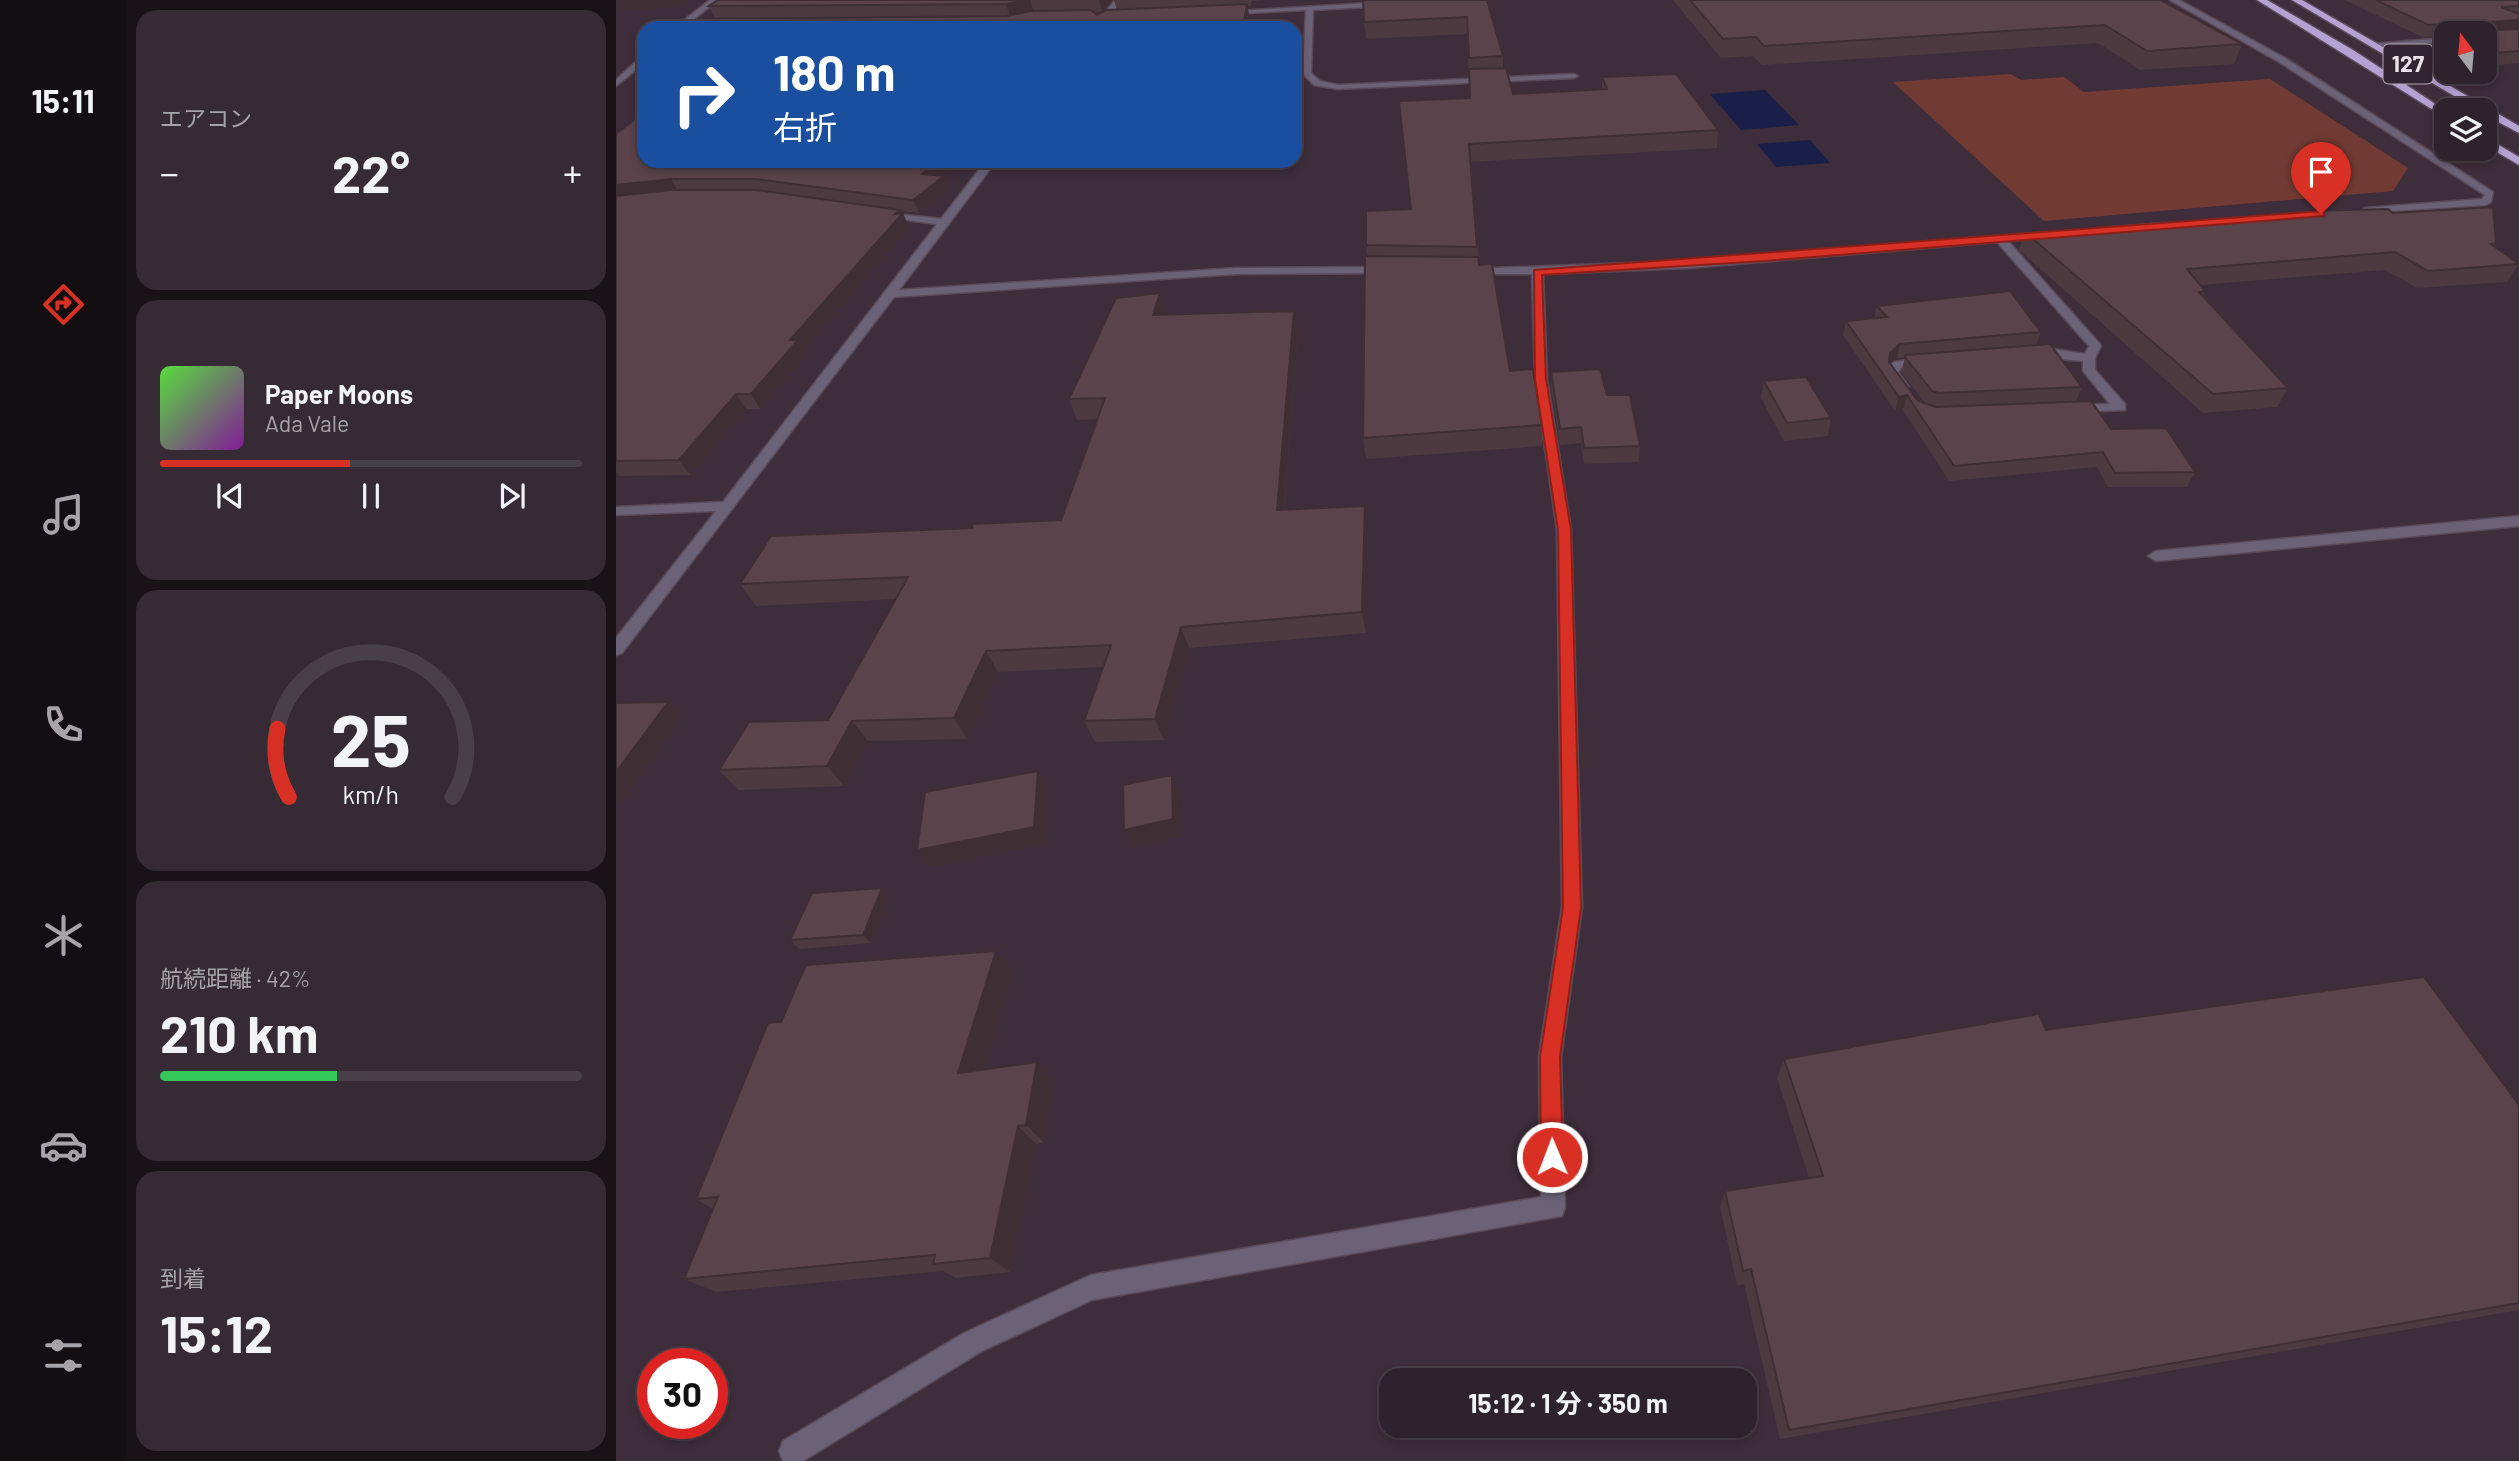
<!DOCTYPE html>
<html lang="ja">
<head>
<meta charset="utf-8">
<style>
	:root { --surface:#2e222c; --page:#362a34; --text:#f1f3f6; --muted:#a7a4a9; --line:#493f48; --accent:#d93025 }
	body { margin:0; font-family:Barlow,"Noto Sans JP",sans-serif; background:var(--page); color:var(--text); height:100vh; display:flex; flex-direction:column; font-size:26px; white-space:nowrap }
	* { box-sizing:border-box; margin:0 }
	p { font-size:23px; color:var(--muted) }
	.icon { flex:none; width:38px; height:38px; fill:none; stroke:currentColor; stroke-width:2; stroke-linecap:round; stroke-linejoin:round }
	.map { position:relative; flex:1; overflow:hidden }
	.drawer { display:flex; flex-direction:column; gap:10px; padding:10px; background:#191318; width:490px }
	.drawer>* { flex:none }
	.guide { position:absolute; left:21px; top:21px; width:665px; height:147px; border-radius:21px; box-shadow:0 4px 10px #0003,0 0 0 2px var(--line); background:#1a4fa0; color:#fff; overflow:hidden }
	.needle { width:46px; rotate:344deg }
	.controls { position:absolute; left:1818px; top:21px; display:grid; gap:14px }
	.controls a { display:grid; place-items:center; width:63px; height:63px; border-radius:14px; background:var(--surface); box-shadow:0 4px 10px #0003,0 0 0 2px var(--line); font-size:35px }
	.speed { position:absolute; left:21px; top:1348px; display:flex; gap:14px; font-size:35px; font-weight:700; text-align:center }
	.speed>* { display:grid; place-content:center; width:91px; height:91px; border-radius:50%; background:var(--surface); box-shadow:0 4px 10px #0003,0 0 0 2px var(--line); line-height:1 }
	.speed .limit { border:10px solid #d22; background:#fff; color:#111 }
	.pin { position:absolute; display:grid; place-items:center; width:60px; height:60px; color:#fff; margin:-72px -30px; border-radius:50% 50% 50% 0; rotate:-45deg; box-shadow:0 0 7px #0007 }
	.pin .icon { rotate:45deg }
	.me { position:absolute; width:77px; margin:-38px; rotate:359deg; stroke-linejoin:round; filter:drop-shadow(0 0 5px #0008) }
	.turn { display:flex; align-items:center; gap:24px; height:147px; padding:0 21px; font-size:32px }
	.turn .icon { width:91px; height:91px; stroke-width:2.5 }
	.turn b { display:block; font-size:49px; line-height:60px }
	.big { font-size:52px; font-weight:700; line-height:1.1 }
	.drawer .widget { flex:1; display:flex; flex-direction:column; justify-content:center; gap:10px; min-width:0; padding:0 24px; border-radius:21px; background:var(--page) }
	.drawer .dial { align-items:center; gap:0 }
	.dial svg { height:182px; overflow:visible; fill:none; stroke:var(--line); stroke-width:7; stroke-linecap:round; text-anchor:middle }
	.dial text { fill:var(--text); stroke:none }
	.song { display:flex; align-items:center; gap:21px }
	.cover { width:84px; height:84px; border-radius:10px; background:linear-gradient(135deg,hsl(110 70% 55%),hsl(290 70% 35%)) }
	.played { height:7px; border-radius:4px; background:linear-gradient(90deg,var(--accent) 45%,var(--line) 45%) }
	.keys { display:flex; justify-content:space-around; direction:ltr }
	.heat { display:flex; justify-content:space-between; align-items:center; font-size:38px; direction:ltr }
	.charge { height:10px; border-radius:5px; background:linear-gradient(90deg,#34c759 42%,var(--line) 0) }
	.trip { position:absolute; left:763px; top:1368px; width:378px; height:70px; border-radius:21px; background:var(--surface); box-shadow:0 4px 10px #0003,0 0 0 2px var(--line); font-weight:700; line-height:70px; text-align:center }
	main { display:flex; flex:1; min-height:0 }
	.menu { display:flex; flex-direction:column; width:126px; justify-content:space-around; align-items:center; background:#120e12; color:var(--muted) }
	.menu .icon { width:49px; height:49px }
	.menu .on { color:var(--accent) }
	.menu b { font-size:32px; color:var(--text) }
	.map>svg:first-child { display:block }
	.green { fill:#713b34 }
	.water { fill:#191f49 }
	.lines { fill:none; stroke-linecap:round; stroke-linejoin:round }
	.minor-casing { stroke:#5a4a57; stroke-width:3 }
	.highway-casing { stroke:#5a4a57; stroke-width:3 }
	.minor { fill:#6b6278; fill-rule:evenodd }
	.highway { fill:#b6a1d5; fill-rule:evenodd }
	.wall { fill:#4d3a40; fill-rule:evenodd }
	.shaded-wall { fill:#3f2f34 }
	.building { fill:#5a434a; stroke:#3f2f34; stroke-width:2 }
	.route { fill:#d93025; stroke:#8d1f18; stroke-width:2 }
	.labels { text-anchor:middle; stroke-width:7; stroke-linejoin:round; paint-order:stroke }
	.shield { fill:#332431; stroke:#b4a9b2; stroke-width:2 }
	.shield-label { font-size:23px; font-weight:bold; fill:#ece2ea }
</style>
</head>
<body>
<main>
<nav class="menu">
<b>15:11</b>
<svg class="icon on" aria-label="directions" viewBox="0 0 24 24"><path d="M12 3l9 9-9 9-9-9zM9 14v-3h6M13 9l2 2-2 2"/></svg>
<svg class="icon" aria-label="music" viewBox="0 0 24 24"><path d="M9 18V5l10-2v13"/><circle cx="6" cy="18" r="3"/><circle cx="16" cy="16" r="3"/></svg>
<svg class="icon" aria-label="phone" viewBox="0 0 24 24"><path d="M5 4h4l2 5-3 2q2 4 5 5l2-3 5 2v4C11 20 4 13 5 4z"/></svg>
<svg class="icon" aria-label="climate" viewBox="0 0 24 24"><path d="M12 3v18M4 7l16 10M4 17L20 7"/></svg>
<svg class="icon" aria-label="car" viewBox="0 0 24 24"><path d="M5 17H2v-5l4-1 3-4h7l3 4 3 1v5h-3M9 17h6M6 11h13"/><circle cx="7" cy="17" r="2"/><circle cx="17" cy="17" r="2"/></svg>
<svg class="icon" aria-label="filters" viewBox="0 0 24 24"><path d="M4 7h16M4 17h16"/><circle cx="9" cy="7" r="2"/><circle cx="15" cy="17" r="2"/></svg>
</nav>
<section class="drawer">
<div class="widget"><p>エアコン</p>
<div class="heat"><a>−</a><b class="big">22°</b><a>+</a></div>
</div>
<div class="widget">
<div class="song"><i class="cover"></i><div><b>Paper Moons</b><p>Ada Vale</p></div></div>
<div class="played"></div>
<div class="keys"><svg class="icon" aria-label="previous" viewBox="0 0 24 24"><path d="M18 5L8 12l10 7zM5 5v14"/></svg><svg class="icon" aria-label="pause" viewBox="0 0 24 24"><path d="M8 5v14M16 5v14"/></svg><svg class="icon" aria-label="next" viewBox="0 0 24 24"><path d="M6 5l10 7-10 7zM19 5v14"/></svg></div>
</div>
<div class="widget dial"><svg viewBox="0 0 100 80">
<path d="M14 69A42 42 0 1 1 86 69"/>
<path d="M14 69A42 42 0 0 1 9 39" stroke="#d93025"/>
<text x="50" y="56" font-size="32" font-weight="700">25</text>
<text x="50" y="72" font-size="11">km/h</text>
</svg></div>
<div class="widget"><p>航続距離 · 42%</p><b class="big">210 km</b><div class="charge"></div></div>
<div class="widget"><p>到着</p><b class="big">15:12</b></div>
</section>
<div class="map">
<svg width="1903" height="1461" viewBox="0 0 1903 1461">
	<rect width="100%" height="100%" fill="#3e2d3b"/>
	<path class="green" d="M1395,74l10,6 43,-3 20,15 186,-13 138,89 -15,23 -349,30 -151,-139z"/>
	<g class="water">
		<path d="M1149,90l34,35 -58,5 -31,-36z"/>
		<path d="M1194,140l20,23 -54,4 -19,-23z"/>
	</g>
	<g class="lines">
		<g class="minor-casing">
			<g id="minor">
				<path d="M94,0h8l-29,23h25l3,4 -43,1z"/>
				<path d="M499,0h8l-22,28h-8z"/>
				<path d="M1554,0h9l106,58 208,134 -2,10 -5,3 -125,8 -1,-2 5,-3 117,-9 3,-4 -206,-133z"/>
				<path d="M772,2l-3,4 -72,4 -2,63 9,8 18,4 236,-11 4,2 -4,2 -236,11 -24,-4 -11,-11 3,-64 -82,4 -4,-2z"/>
				<path d="M1830,38v4l-71,4 -4,-2z"/>
				<path d="M25,57h3v6l-28,23v-6z"/>
				<path d="M370,161h10l-97,129 338,-22 150,-1 5,3 -5,3 -150,1 -343,23 -272,356 -6,2v-17l100,-127 -100,4v-8l107,-5 214,-278 -53,-7 -5,-3 1,-2 61,7z"/>
				<path d="M1550,223l5,3 -1,2 -81,7 -5,-3 5,-3z"/>
				<path d="M1431,232l5,3 -1,2 -43,4 91,102 2,3 -6,12v12l30,34v6l-55,2 -1,-3 6,-4 35,-1 -27,-33v-10l-49,-4 -6,-4 19,-5 38,6 4,-8 -92,-104 -310,26 -144,6 4,105 24,151 11,377 -21,150 4,150 -3,9 -470,84 -110,51 -179,110h-20l-4,-10 4,-10 181,-108 127,-58 450,-78 -2,-140 23,-150 -5,-377 -22,-151 -3,-105h-61l-5,-3 1,-2 220,-8z"/>
				<path d="M1310,358l4,1v6l-29,3 -3,4 11,15 -2,3h-8l-13,-18 7,-10z"/>
				<path d="M1903,516v10l-363,35 -8,-5 8,-5z"/>
			</g>
		</g>
		<g class="highway-casing">
			<g id="highway">
				<path d="M1641,0h10l86,50 93,61v7z"/>
				<path d="M1676,0h10l217,126v7l-34,-18v-5h-7z"/>
				<path d="M1869,137l34,20v8l-34,-20z"/>
			</g>
		</g>
		<use href="#minor" class="minor"/>
		<use href="#highway" class="highway"/>
	</g>
	<g class="wall">
		<path d="M102,0h395l-11,11 -9,1 4,3 20,-5 -3,-10h152l-14,1 -1,5h-4l2,9 -534,4 -6,-13z"/>
		<path d="M871,0l16,56v12l10,26 89,-4v-13l116,53 -1,18 -246,14 8,103 31,106 32,54v21l-176,13 -3,-21 4,-182 -1,-11 45,-36 59,-111 -3,-64 -101,5 -2,-17z"/>
		<path d="M1057,0h488l81,44 -8,20 -94,6 -42,-27 -336,22 -9,-9 -32,2z"/>
		<path d="M1729,0h174v63l-34,3v-33h-39v16l-8,-4 5,-9 -21,1z"/>
		<path d="M0,134l28,27h313l-16,15h3l6,13 -31,24 -18,-2 8,16 -105,123 3,4 -47,55h-14l-56,66 -70,1 -4,5z"/>
		<path d="M1777,213l103,30 -2,3 25,18 -12,18 -90,6 -32,-18 -185,15 5,6 -2,5 85,92 -11,19 -74,6 -184,-163 6,-18 86,-1z"/>
		<path d="M1261,306l164,26 -5,13 46,42 -6,14 35,28 84,43 -8,15h-79l-11,-20 -148,14 -46,-71 -8,1 -52,-76 3,-14 28,-3zM1281,358h8l-4,14 25,32 -8,-3 -28,-37z"/>
		<path d="M550,313l-1,2 133,16 -14,179 84,17 -2,106 -177,15 -25,92 -69,2 -11,-21 19,-54 -105,5 -31,67 -99,2 -24,45 -106,4 -19,-20 109,-50 68,-121 -140,7 -16,-22 232,-56 89,-8 37,-101 -21,1 -8,-21z"/>
		<path d="M935,372l56,23 33,51 -1,16 -55,2 -3,-21 -21,2 -9,-57z"/>
		<path d="M1148,381l67,37 -3,18 -44,5 -23,-43z"/>
		<path d="M266,888l7,9 -18,46 -72,6 -9,-9z"/>
		<path d="M380,951l17,21 -29,97 70,12 -10,62 -8,1 -26,128 -54,6 -13,-7 -227,21 -32,-13 29,-70 -17,-10 85,-177z"/>
		<path d="M1430,1030l473,75v205l-739,129 -36,-155 -7,1 -17,-78 5,-16 84,-13 -32,-100 7,-19z"/>
	</g>
	<g class="shaded-wall">
		<path d="M19,0h54l-8,7 -65,4v-10z"/>
		<path d="M411,0h3l4,13 -23,5 -5,-14z"/>
		<path d="M483,0h14l-11,11z"/>
		<path d="M631,4l2,11 -2,13h-4z"/>
		<path d="M1903,20v11l-34,3 5,-12z"/>
		<path d="M28,75v11l-6,-10z"/>
		<path d="M321,161h20l-29,27 -6,-14z"/>
		<path d="M328,176l6,13 -31,24 -6,-13z"/>
		<path d="M55,179l8,13 -63,8v-15z"/>
		<path d="M284,210l2,4 1,-1 6,14 -105,123 3,4 -47,55 -9,-15 39,-54 105,-126z"/>
		<path d="M544,293l6,20 -7,22 -6,-20z"/>
		<path d="M678,311l4,20 -16,200 -5,-21z"/>
		<path d="M1284,344l-3,14 -11,9 4,-14z"/>
		<path d="M120,394l10,15 -56,66 -11,-15z"/>
		<path d="M1291,395l-4,15 -8,1 4,-14z"/>
		<path d="M0,472l4,4 -4,5z"/>
		<path d="M749,506l3,21 -2,106 -4,-21z"/>
		<path d="M565,627l8,21 -25,92 -9,-21z"/>
		<path d="M370,651l12,21 -31,67 -13,-21z"/>
		<path d="M52,702l14,15 -63,89 -3,-3v-31z"/>
		<path d="M236,721l16,20 -24,45 -17,-20z"/>
		<path d="M422,771l11,17 -4,56 -114,23 -14,-17z"/>
		<path d="M556,775l8,17 1,45 -48,10 -9,-17z"/>
		<path d="M266,888l7,9 -18,46 -8,-8z"/>
		<path d="M380,951l17,21 -35,119 -20,-18z"/>
		<path d="M421,1062l17,19 -10,62 -18,-18z"/>
		<path d="M402,1126l18,18 -26,128 -20,-14z"/>
	</g>
	<g class="building">
		<path d="M102,0h309l-21,4 -297,2z"/>
		<path d="M747,0h124l16,56 -34,2 -2,-41 -103,5z"/>
		<path d="M1074,0h471l81,44 -95,7 -42,-26 -341,21 -8,-9 -33,2z"/>
		<path d="M1760,0h143v6l-18,1 18,7v6l-29,2 2,8 27,-1v22l-26,2 -8,-3v-17h-40l10,-2 -1,-7 -26,1z"/>
		<path d="M631,4l-4,24h-554l10,-9 308,-3 24,-5 60,-1 6,5 9,-5z"/>
		<path d="M890,68l7,26 94,-5 -5,-12 74,-3 42,56 -249,14 8,103 -111,-2v-34l45,-2 -12,-108 71,-3 -1,-29z"/>
		<path d="M28,112v49h293l-15,13 22,2 -31,24 -156,-21h-86l-55,6v-51z"/>
		<path d="M55,190h85l144,20 -5,4 8,-1 -113,127h8l-47,54h-15l-57,66 -63,1v-265z"/>
		<path d="M1877,207l3,36 -5,1 28,20 -91,7 -33,-19 -208,17 18,22 -6,1 89,96 -75,6 -188,-162 82,-5 4,4 197,-20 80,-2 5,4z"/>
		<path d="M749,256l113,1 1,8 13,-1 18,107 23,-2 9,56 -179,13z"/>
		<path d="M1394,291l31,41 -141,12 -10,9 -1,9 29,39 18,6 155,-6 20,28 55,-1 29,44 -80,1 -12,-21 -149,14 -47,-71 -8,2 -53,-76 41,-4 -10,-11z"/>
		<path d="M544,293l-7,22 141,-4 -17,199 88,-4 -3,106 -181,15 -26,92 -71,2 27,-76 -125,6 -32,67 -102,3 -25,45 -108,4 30,-48 79,-2 80,-143 -168,7 31,-48 201,-8 1,-4 88,-4 44,-122 -36,1 47,-101z"/>
		<path d="M1434,344l32,43 -144,6 -6,-2 -27,-34 1,-2z"/>
		<path d="M984,369l7,26h23l10,51 -56,2 -3,-21 -21,2 -9,-57z"/>
		<path d="M1190,377l25,41 -44,5 -23,-42z"/>
		<path d="M52,702l-52,70v-69z"/>
		<path d="M422,771l-4,56 -117,23 8,-58z"/>
		<path d="M556,775l1,44 -49,11 -1,-45z"/>
		<path d="M266,888l-19,47 -73,5 22,-47z"/>
		<path d="M380,951l-38,122 79,-11 -11,63 -8,1 -28,132 -57,6 2,-9 -251,24 34,-82 -22,2 72,-176 13,-1 25,-57z"/>
		<path d="M1808,977l95,128v198l-730,127 -38,-161 -8,2 -18,-80 98,-15 -39,-117 255,-45 7,16z"/>
	</g>
	<path class="route" d="M1705,211l3,1v4l-560,45 -222,14 4,104 25,151 10,378 -21,149 3,100 -4,8 -7,3 -8,-3 -3,-8 -1,-100 23,-149 -5,-378 -23,-151 -1,-109z"/>
	<g class="labels">
		<rect class="shield" x="1767.5" y="44.5" width="49" height="39" rx="5"/>
		<g class="shield-label">
			<text x="1792" y="72">127</text>
		</g>
	</g>
</svg>
<div class="controls">
<a><svg class="needle" viewBox="-14 -14 28 28"><path d="M0-13l5 13h-10z" fill="#e53935"/><path d="M0 13l5-13h-10z" fill="#a7a4a9"/></svg></a>
<a><svg class="icon" aria-label="layers" viewBox="0 0 24 24"><path d="M12 4l9 5-9 5-9-5zM3 14l9 5 9-5"/></svg></a>
</div>
<div class="speed"><div class="limit">30</div></div>
<div class="pin" style="left:1705px;top:214px;background:#d93025"><svg class="icon" aria-label="arrive" viewBox="0 0 24 24"><path d="M6 21V4h12l-3 4 3 4H6"/></svg></div>
<svg class="me" style="left:936px;top:1157px" viewBox="-20 -20 40 40"><circle r="17" fill="#d93025" stroke="#fff" stroke-width="3"/><path d="M0-11L8 9 0 5-8 9z" fill="#fff"/></svg>
<div class="trip">15:12 · 1 分 · 350 m</div>
<div class="guide">
<div class="turn"><svg class="icon" aria-label="right" viewBox="0 0 24 24"><path d="M7 20v-9h11M14 6l5 5-5 5"/></svg><div><b>180 m</b>右折</div></div>
</div>
</div>
</main>
</body>
</html>
